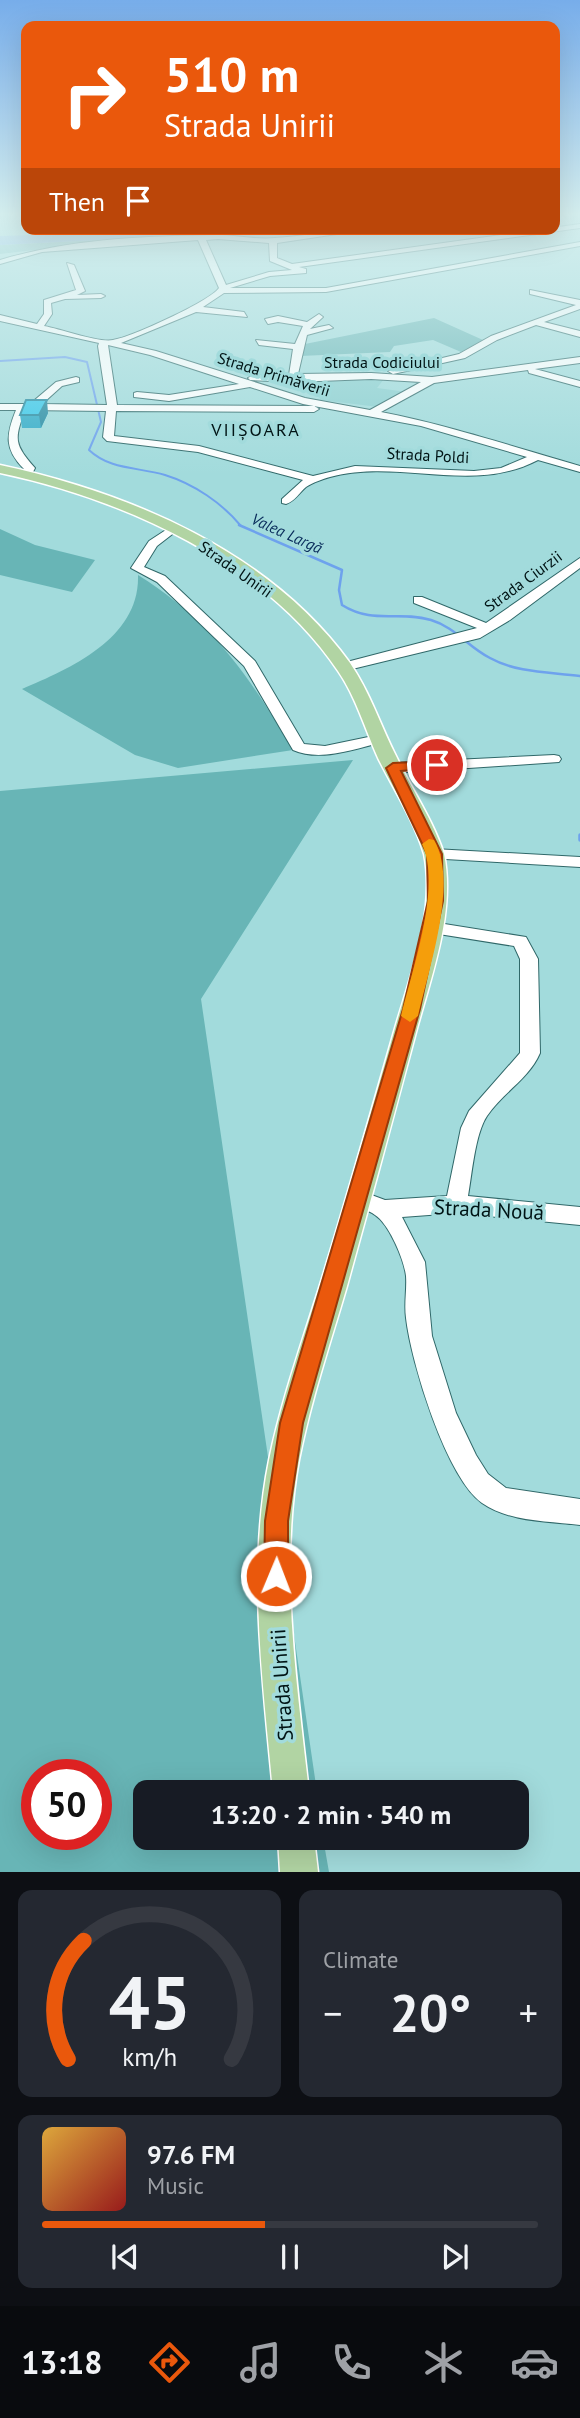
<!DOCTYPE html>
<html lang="en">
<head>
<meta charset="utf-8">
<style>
	:root { --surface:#171b24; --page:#242831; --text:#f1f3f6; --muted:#9ea1a6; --line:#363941; --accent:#ea580c }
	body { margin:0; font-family:"PT Sans",sans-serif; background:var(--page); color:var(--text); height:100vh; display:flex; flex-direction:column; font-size:26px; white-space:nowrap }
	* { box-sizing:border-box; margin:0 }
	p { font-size:23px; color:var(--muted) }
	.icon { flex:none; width:38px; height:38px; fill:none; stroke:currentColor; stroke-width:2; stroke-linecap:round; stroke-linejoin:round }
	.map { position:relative; height:1872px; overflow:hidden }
	.details { display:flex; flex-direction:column; gap:18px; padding:18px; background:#0d0f14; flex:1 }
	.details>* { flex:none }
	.hud { position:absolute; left:21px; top:21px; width:539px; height:214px; border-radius:14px; box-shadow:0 7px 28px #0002; background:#ea580c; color:#fff; overflow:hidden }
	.speed { position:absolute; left:21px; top:1759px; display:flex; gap:14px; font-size:35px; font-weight:700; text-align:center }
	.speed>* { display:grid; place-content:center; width:91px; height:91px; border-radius:50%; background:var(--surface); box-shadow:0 7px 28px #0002; line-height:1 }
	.speed .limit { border:10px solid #d22; background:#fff; color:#111 }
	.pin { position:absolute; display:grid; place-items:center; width:60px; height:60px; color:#fff; margin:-30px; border:4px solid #fff; border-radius:50%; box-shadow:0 2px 7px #0007 }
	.me { position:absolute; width:77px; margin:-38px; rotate:1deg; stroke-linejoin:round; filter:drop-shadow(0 0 5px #0008) }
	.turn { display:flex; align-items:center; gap:24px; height:147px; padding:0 28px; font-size:32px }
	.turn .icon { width:91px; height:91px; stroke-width:2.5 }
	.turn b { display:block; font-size:49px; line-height:60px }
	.then { display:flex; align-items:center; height:66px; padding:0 28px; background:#0003; gap:14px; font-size:26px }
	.big { font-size:52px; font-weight:700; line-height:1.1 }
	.details .card { flex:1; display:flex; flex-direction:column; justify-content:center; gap:10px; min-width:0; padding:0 24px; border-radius:14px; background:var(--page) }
	.details .dial { align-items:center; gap:0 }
	.dial svg { height:182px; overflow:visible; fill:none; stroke:var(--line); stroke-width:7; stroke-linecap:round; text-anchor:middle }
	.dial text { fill:var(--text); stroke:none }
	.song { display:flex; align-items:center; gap:21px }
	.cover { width:84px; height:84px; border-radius:10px; background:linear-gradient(135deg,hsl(40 70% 55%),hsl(0 70% 35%)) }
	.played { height:7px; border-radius:4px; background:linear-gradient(90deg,var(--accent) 45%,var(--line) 45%) }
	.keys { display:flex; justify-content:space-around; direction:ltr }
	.heat { display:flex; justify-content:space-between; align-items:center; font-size:38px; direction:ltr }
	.details .tiles { flex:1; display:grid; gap:18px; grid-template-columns:1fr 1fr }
	.card:last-child { grid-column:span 2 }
	.trip { position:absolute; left:133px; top:1780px; width:396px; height:70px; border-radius:14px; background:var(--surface); box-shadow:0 7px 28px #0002; font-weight:700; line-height:70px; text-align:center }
	.tabs { display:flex; height:112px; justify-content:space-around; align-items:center; background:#090b0e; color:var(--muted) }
	.tabs .icon { width:49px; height:49px }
	.tabs .current { color:var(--accent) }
	.tabs b { font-size:32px; color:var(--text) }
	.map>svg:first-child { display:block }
	.built { fill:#8ccfd0 }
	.green { fill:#68b5b6; fill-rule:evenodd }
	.water { fill:#6ea2ed }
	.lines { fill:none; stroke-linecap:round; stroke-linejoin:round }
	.stream-far2 { stroke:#6ea2ed; stroke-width:2 }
	.stream-far1 { stroke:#6ea2ed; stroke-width:2.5 }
	.stream { stroke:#6ea2ed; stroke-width:3.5 }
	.minor-casing { stroke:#306869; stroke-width:2 }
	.major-casing { stroke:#fff; stroke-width:3 }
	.minor { fill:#fff; fill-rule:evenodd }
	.major { fill:#b1d4a3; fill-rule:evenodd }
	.wall { fill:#34acc8 }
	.shaded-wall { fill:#2a8ca3 }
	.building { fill:#3cc8e9; stroke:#2a8ca3; stroke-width:2 }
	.route { fill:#ea580c; stroke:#983908; stroke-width:2 }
	.slow { fill:#f59e0b }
	.labels { text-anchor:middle; stroke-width:7; stroke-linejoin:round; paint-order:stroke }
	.far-street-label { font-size:16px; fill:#001415; stroke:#a2dbdc }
	.far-water-label { font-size:16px; font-style:italic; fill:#072a59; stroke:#a2dbdc }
	.far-quarter-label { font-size:18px; letter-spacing:2px; fill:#001415; stroke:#a2dbdc }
	.near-street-label { font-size:21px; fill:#001415; stroke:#a2dbdc }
</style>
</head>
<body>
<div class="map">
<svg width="580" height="1872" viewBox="0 0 580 1872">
	<rect width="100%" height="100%" fill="#a2dbdc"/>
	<path class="built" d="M384,379l-7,9 30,4 -28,15 -59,-7 2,-20z"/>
	<g class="green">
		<path d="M139,238l-139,16v-9z"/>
		<path d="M434,318l49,22 -22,12 -28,-12 -39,6 -4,6 -90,4 5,-12z"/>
		<path d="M0,529l35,16 60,15 -23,32 -72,-17z"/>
		<path d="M138,575c75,47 111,101 155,175l-115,18 -43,-13 -113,-66c49,-21 118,-51 116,-114z"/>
		<path d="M353,760l-152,239 116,793h-172v46h178l6,34h-329v-1081zM37,1774h59v60h-59z"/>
	</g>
	<path class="water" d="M111,229h86l-58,9 -139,7v-9l75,-2z"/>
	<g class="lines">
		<path class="stream-far2" d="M0,361l65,-4 22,5 14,60 -12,28c21,20 49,17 76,25 29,9 57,28 76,51"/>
		<path class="stream-far1" d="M239,525l103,45 -3,20 3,15c32,20 56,5 89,15 24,7 37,27 59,38 27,15 60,14 90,18"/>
		<path class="stream" d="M580,835v5"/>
		<g class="minor-casing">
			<g id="minor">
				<path d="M580,224v4l-281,39 7,2v4l-36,3 -40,12h96l254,-46v4l-254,46 -102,1 -21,14 41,5 3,5 -51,-5 -75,31 35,8 149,47 65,12 51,-28 -50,-3 -78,3 -43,-2 -2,-2 5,-3h36l4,-26 -34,-4 -3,-5 39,4 8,-18 -25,-4 -10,2 -3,-5 13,-3 29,6 12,-8 4,3 -13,12 19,-4 4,3 -26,7 -9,39 73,-1 61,4 148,-20v6l-45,6 45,12v6l-51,-14 -1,-3 -94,13 -53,29c67,13 133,35 199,54v6l-42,-12c-67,35 -138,-2 -208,17 -7,2 -18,6 -24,10 -7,6 -11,14 -20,17l-4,-1v-4l21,-19 -105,-28 -91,-11 -4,-4 3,-26 -81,-1c-11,30 -11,34 10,58l-4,8h-8l1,-7c-20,-20 -18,-34 -8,-59h-16v-6h30l26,-22 20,-5 3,1v4l-17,4 -20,18 65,1 -9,-59 1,-3 -99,-22v-6l37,9 7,-10v-14l32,-10 -9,-27 7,2 11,26 -8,4 24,-1 4,2 -4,2 -36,1 -14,4 1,11 -8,12c17,3 55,17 69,14 19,-3 97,-39 106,-52l-21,-48 -156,12 -42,12v-4c69,-21 145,-24 217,-25 19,0 39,5 58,3 32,-2 63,-9 95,-9l-93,14v15l15,6zM218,239l51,4 1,18 22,9 -23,2 -43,13 -20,-45zM108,345l42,10 89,29 -70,11 -32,-3 -3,1v4l35,4 81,-14 53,17 118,22 106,31 -26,11 -27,3 -119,-5 -42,10 -114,-30 -85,-10 2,-25 198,1 5,-3 -5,-3 -197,-1z"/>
				<path d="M530,290l50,10v9l-36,13 36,9v6l-44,-12 -39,15 -32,18 -72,16 -5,-3 71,-17 32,-18 85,-31 -46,-11z"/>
				<path d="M175,524l6,3 -2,2 -22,17 -13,21 21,9 90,85 49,83 21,2 53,-11 5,1v6c-28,7 -63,20 -90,8l-49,-84 -87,-84 -26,-14 18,-27z"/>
				<path d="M580,558v10l-70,52 -30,18 -136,33 -7,-4 2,-3 138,-36 -63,-25v-6h8l64,26z"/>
				<path d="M554,755l5,1 2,3 -2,3 -166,11 -8,-5 8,-5z"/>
				<path d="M434,849l146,8v10l-152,-9 -2,-4z"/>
				<path d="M432,922l94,15 12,22 2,94c-11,26 -38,40 -53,63 -12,18 -15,58 -19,80l112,11v18l-124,-12 -54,4 23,45 7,74 24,77 20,42 12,19 18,14 74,11v26c-32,-4 -71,-3 -98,-22 -36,-26 -71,-141 -76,-185 -2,-14 1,-28 0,-42 -2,-17 -17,-52 -31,-61 -6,-5 -17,-7 -25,-10l-3,-6 3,-6 8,-3 27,10 62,-4 14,-68 8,-17 51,-58v-94l-6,-13 -88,-14 -3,-4 3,-4z"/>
			</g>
		</g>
		<g class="major-casing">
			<g id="major">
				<path d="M0,465c130,28 269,86 350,198 20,29 31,64 47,95 15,32 36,62 47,96 12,59 -14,125 -29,182 -22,83 -45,167 -68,250 -17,58 -36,114 -48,174 -20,109 -2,223 10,332h-36c-10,-109 -26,-223 -4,-332 12,-58 32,-115 50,-172 26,-84 50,-169 74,-253 16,-57 43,-122 31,-181 -10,-34 -30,-64 -46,-96 -13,-29 -22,-61 -40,-87 -73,-109 -215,-172 -338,-198z"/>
				<path d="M278,1838h36l4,34h-38z"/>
			</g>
		</g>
		<use href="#minor" class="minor"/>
		<use href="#major" class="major"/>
	</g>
	<path class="wall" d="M48,413l-7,15h-19l-2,-13z"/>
	<path class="shaded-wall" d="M47,400l1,13 -7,15 -2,-13z"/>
	<path class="building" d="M26,400h21l-8,15h-19z"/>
	<linearGradient id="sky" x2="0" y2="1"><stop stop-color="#77adea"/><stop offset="0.45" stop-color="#d5efef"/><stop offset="1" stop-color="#d5efef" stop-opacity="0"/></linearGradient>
	<rect width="580" height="475" fill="url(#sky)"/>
	<path class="route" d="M437,761l5,1v6l-41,3 41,83 1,47 -23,108 -117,414 -15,98v55l-4,8 -8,4 -9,-4 -3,-8 1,-55 15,-98 123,-414 25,-108 -1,-47 -41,-86 7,-5z"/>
	<path class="slow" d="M429,839l5,1c25,42 -6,131 -16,176l-8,6 -9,-6c11,-46 41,-129 21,-172z"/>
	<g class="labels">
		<g class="far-street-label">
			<text x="382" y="368">Strada Codiciului</text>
			<text transform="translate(274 374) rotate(17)" y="6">Strada Primăverii</text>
			<text transform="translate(428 455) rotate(3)" y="6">Strada Poldi</text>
			<text transform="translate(236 569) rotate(35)" y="6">Strada Unirii</text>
			<text transform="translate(523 581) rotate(-36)" y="6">Strada Ciurzii</text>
		</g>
		<g class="far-water-label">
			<text transform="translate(287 533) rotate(24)" y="6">Valea Largă</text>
		</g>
		<g class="far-quarter-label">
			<text x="256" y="436">VIIȘOARA</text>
		</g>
		<g class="near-street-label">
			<text transform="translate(489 1210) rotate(3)" y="7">Strada Nouă</text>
			<text transform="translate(282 1685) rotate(-94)" y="7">Strada Unirii</text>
		</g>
	</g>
</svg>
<div class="speed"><div class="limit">50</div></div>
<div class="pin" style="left:437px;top:765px;background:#d93025"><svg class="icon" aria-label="arrive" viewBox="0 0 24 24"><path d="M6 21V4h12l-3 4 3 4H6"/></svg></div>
<svg class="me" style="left:276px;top:1576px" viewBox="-20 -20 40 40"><circle r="17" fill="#ea580c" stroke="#fff" stroke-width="3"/><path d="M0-11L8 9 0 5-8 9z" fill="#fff"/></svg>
<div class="trip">13:20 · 2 min · 540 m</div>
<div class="hud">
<div class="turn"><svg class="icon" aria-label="right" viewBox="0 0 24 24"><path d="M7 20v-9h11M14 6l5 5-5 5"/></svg><div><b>510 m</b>Strada Unirii</div></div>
<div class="then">Then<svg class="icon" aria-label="arrive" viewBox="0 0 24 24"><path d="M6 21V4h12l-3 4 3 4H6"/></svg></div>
</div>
</div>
<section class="details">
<div class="tiles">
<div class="card dial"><svg viewBox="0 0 100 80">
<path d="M14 69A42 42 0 1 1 86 69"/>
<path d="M14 69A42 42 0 0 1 21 17" stroke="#ea580c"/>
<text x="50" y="56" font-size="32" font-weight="700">45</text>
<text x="50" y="72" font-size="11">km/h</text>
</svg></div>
<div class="card"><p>Climate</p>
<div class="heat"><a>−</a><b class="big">20°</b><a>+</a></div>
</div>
<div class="card">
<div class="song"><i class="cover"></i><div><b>97.6 FM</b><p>Music</p></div></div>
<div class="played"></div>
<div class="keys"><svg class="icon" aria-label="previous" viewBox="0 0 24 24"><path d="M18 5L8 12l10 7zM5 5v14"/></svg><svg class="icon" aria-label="pause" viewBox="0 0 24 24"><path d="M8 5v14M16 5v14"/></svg><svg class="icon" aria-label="next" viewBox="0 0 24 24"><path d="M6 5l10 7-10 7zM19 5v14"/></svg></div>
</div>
</div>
</section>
<nav class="tabs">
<b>13:18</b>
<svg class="icon current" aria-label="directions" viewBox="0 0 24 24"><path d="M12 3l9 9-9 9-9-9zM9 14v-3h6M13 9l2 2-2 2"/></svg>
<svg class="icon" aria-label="music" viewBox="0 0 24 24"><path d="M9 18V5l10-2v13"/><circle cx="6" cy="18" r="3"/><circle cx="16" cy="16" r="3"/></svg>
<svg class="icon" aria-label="phone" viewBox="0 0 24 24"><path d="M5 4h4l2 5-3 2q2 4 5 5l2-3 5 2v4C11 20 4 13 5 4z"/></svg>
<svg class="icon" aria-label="climate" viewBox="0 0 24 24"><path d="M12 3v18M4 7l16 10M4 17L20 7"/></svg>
<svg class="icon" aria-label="car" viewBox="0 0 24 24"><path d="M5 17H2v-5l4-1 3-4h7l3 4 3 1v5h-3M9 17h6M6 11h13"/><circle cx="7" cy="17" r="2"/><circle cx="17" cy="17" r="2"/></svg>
</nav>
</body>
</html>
